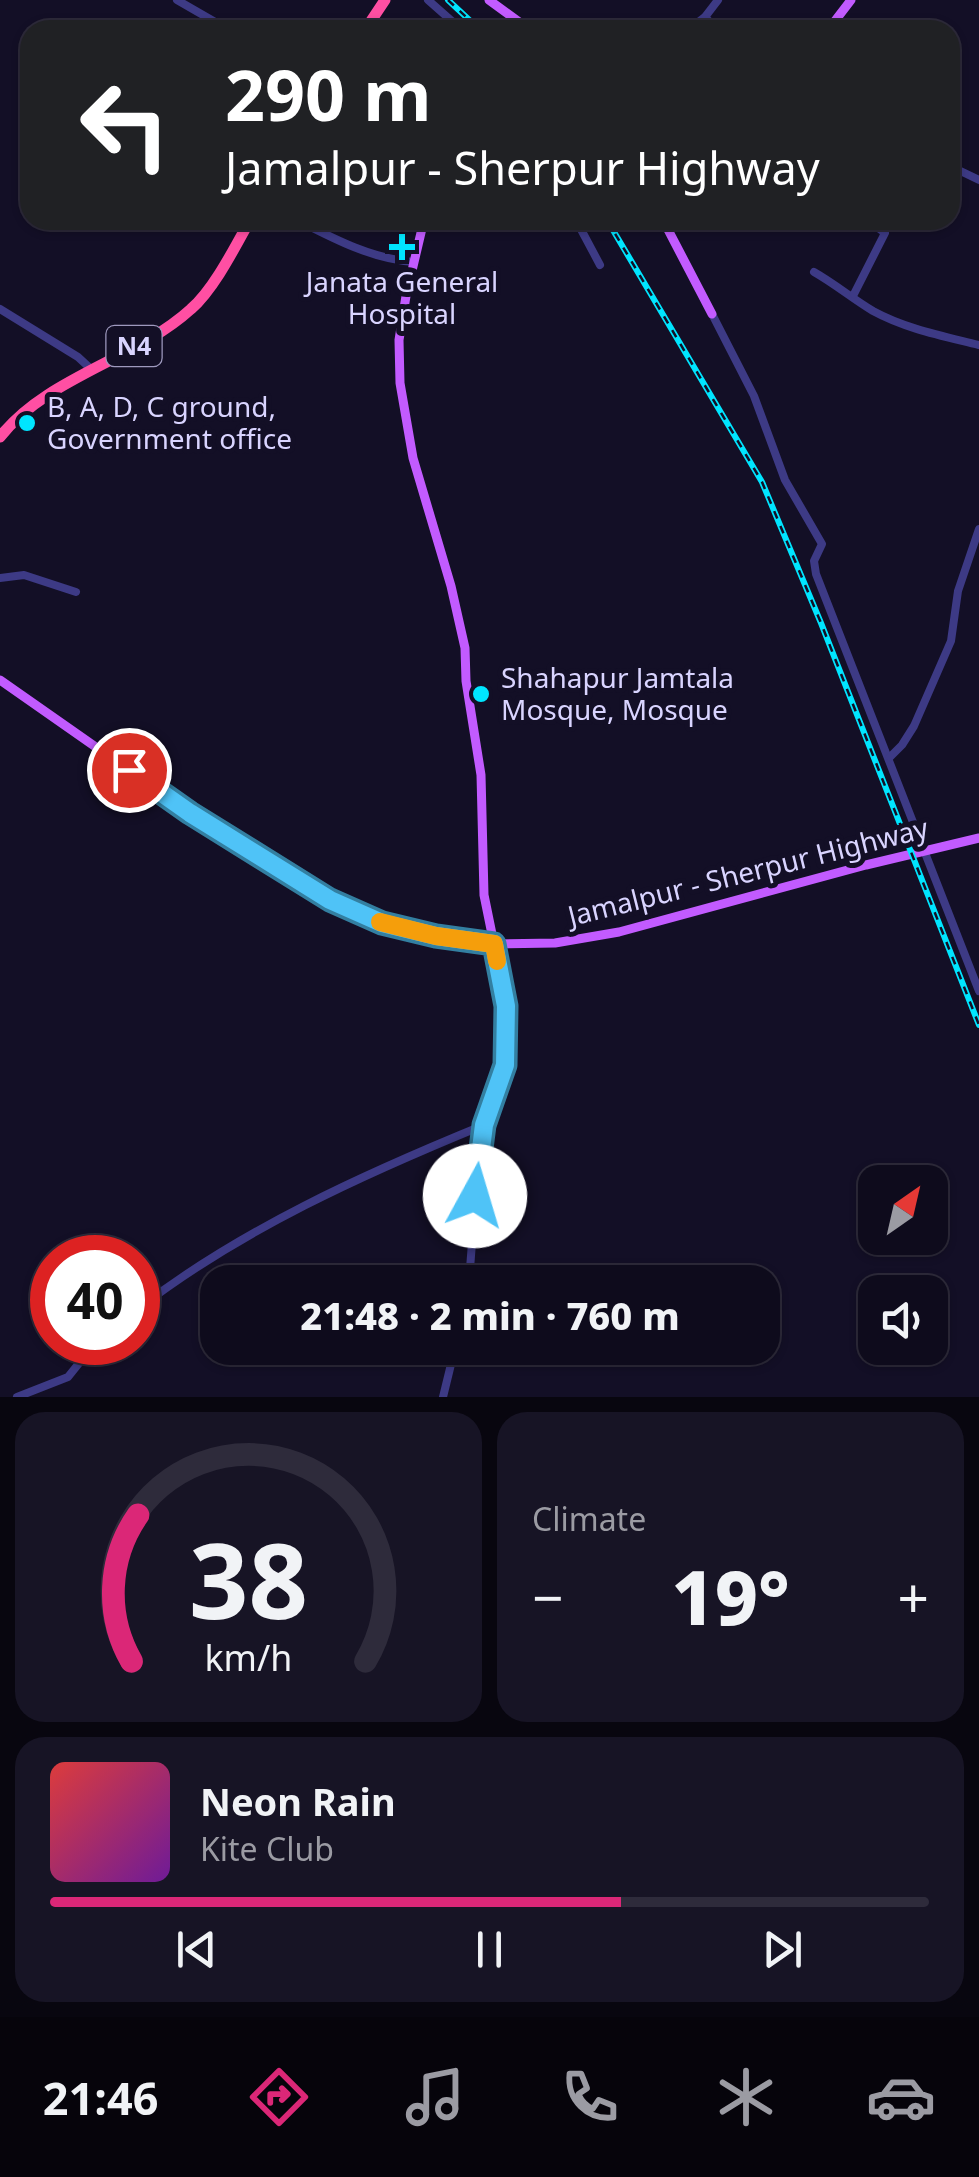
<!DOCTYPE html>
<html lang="en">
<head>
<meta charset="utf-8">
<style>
	:root { --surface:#0e0b1c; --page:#171425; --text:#f1f3f6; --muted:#9b9ba3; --line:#2e2b3b; --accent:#db2777 }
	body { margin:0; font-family:"Noto Sans",sans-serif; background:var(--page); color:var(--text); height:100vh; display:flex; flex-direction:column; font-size:38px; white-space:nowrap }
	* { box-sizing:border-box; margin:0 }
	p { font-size:32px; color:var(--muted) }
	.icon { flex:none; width:55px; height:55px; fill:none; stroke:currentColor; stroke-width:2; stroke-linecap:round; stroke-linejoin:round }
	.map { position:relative; height:1397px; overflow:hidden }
	.panel { display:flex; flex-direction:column; gap:15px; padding:15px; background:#08060f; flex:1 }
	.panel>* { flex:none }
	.hud { position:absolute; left:20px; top:20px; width:940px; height:210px; border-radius:30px; box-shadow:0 2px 8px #0004,0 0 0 2px var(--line); background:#202124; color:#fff; overflow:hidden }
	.needle { width:65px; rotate:34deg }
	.tools { position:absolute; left:858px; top:1165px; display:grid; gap:20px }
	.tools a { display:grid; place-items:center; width:90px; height:90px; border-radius:20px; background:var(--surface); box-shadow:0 2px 8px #0004,0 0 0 2px var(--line); font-size:50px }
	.speed { position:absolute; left:30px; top:1235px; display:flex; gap:20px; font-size:50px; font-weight:700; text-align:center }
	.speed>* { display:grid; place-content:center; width:130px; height:130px; border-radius:50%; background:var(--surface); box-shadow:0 2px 8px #0004,0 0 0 2px var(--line); line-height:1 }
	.speed .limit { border:15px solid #d22; background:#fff; color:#111 }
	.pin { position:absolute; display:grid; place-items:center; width:85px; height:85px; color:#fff; margin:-42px; border:5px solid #fff; border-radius:50%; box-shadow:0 2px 10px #0007 }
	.me { position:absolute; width:110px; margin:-55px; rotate:6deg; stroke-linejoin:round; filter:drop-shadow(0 0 8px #0008) }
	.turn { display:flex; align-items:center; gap:35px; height:210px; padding:0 40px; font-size:45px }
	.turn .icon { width:130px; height:130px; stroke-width:2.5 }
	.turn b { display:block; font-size:70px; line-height:85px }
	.big { font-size:75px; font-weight:800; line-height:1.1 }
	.panel .widget { flex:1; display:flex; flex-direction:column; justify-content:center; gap:15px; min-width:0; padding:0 35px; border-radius:30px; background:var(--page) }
	.panel .dial { align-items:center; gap:0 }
	.dial svg { height:260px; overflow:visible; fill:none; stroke:var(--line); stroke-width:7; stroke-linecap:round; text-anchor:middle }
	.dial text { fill:var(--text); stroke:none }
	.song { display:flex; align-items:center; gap:30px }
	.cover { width:120px; height:120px; border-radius:15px; background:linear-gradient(135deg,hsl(0 70% 55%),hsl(280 70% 35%)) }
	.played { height:10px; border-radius:5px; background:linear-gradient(90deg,var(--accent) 65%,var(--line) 65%) }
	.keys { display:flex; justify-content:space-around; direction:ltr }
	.heat { display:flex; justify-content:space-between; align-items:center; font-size:55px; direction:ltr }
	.panel .tiles { flex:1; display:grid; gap:15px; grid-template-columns:1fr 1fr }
	.widget:last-child { grid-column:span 2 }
	.trip { position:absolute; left:200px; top:1265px; width:580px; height:100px; border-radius:30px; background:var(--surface); box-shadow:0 2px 8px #0004,0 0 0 2px var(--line); font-weight:800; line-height:100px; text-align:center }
	.dock { display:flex; height:160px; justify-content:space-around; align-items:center; background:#06040b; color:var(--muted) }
	.dock .icon { width:70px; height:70px }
	.dock .current { color:var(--accent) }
	.dock b { font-size:45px; color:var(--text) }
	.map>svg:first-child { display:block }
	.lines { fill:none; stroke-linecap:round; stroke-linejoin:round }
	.minor { stroke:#3d3a85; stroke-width:8 }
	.major { stroke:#c25bff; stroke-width:9 }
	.highway { stroke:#ff4fa3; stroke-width:11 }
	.rail-casing { stroke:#00e5ff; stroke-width:6 }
	.rail { stroke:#130f26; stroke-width:2.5; stroke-dasharray:8; stroke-linecap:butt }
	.route-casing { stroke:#337fa1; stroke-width:25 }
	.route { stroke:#4fc3f7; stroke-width:18 }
	.slow { stroke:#f59e0b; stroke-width:18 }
	.poi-dot { fill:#00e5ff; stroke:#130f26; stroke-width:4 }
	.labels { text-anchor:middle; stroke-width:10; stroke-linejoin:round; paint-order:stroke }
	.shield { fill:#130f26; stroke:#9e99be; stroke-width:2.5 }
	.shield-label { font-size:25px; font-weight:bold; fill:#d9d4ff }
	.poi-label { font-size:28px; fill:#d9d4ff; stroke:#130f26; text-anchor:start }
	.street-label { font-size:28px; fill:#d9d4ff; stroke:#130f26 }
</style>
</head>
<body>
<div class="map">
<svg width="979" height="1397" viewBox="0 0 979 1397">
	<rect width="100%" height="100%" fill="#130f26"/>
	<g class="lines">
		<g class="minor">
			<path d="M177,0l52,30"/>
			<path d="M428,0l34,30"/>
			<path d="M705,17l13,13"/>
			<path d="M688,30l17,-13 13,-17"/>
			<path d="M950,166l29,14"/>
			<path d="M297,220c37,19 75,39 117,42"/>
			<path d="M576,220l24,45"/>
			<path d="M814,272c21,12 39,27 59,39 33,18 70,25 106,34"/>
			<path d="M854,294l31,-61 -17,-13"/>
			<path d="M0,309l78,48 14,13"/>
			<path d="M712,314l42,82 31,84 37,64 -8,17 2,13 163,417"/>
			<path d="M0,578l24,-3 52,17"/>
			<path d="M890,757l12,-12 12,-19 37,-85 7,-50 21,-62"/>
			<path d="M469,1282l9,-118 6,-39 21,-60 1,-59 -12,-62"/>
			<path d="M138,1309c102,-79 226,-135 346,-184"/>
			<path d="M17,1397l51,-20 28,-35"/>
			<path d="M443,1397l12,-49"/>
		</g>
		<g class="major">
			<path d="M489,0l41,30"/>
			<path d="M828,30l23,-30"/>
			<path d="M424,220l-18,76 -7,44 1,43 13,75 38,128 14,62 1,33 15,94 3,120 10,49"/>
			<path d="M663,220l49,94"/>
			<path d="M0,680l190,133 140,87 52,23 54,13 58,8 61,-1 64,-11 247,-67 113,-27"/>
		</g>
		<g class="highway">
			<path d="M365,30l20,-30"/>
			<path d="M0,437c47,-60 135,-77 191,-128 23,-20 44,-62 59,-89"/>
		</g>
		<g class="rail-casing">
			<g id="rail">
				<path d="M448,0l32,30"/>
				<path d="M607,220l155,262 59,141 158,402"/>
			</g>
		</g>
		<use href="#rail" class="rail"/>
	</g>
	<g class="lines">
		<g class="route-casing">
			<path id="route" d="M129,770l61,43 140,87 52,23 54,13 58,8 12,62 -1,59 -21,60 -9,71"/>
		</g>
		<use href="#route" class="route"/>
		<path class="slow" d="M380,922l56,14 58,8 3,17"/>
	</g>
	<g class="poi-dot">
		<path d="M397 232h10v10h10v10h-10v10h-10v-10h-10v-10h10z"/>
		<circle cx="27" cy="423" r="10"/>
		<circle cx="481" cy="694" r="10"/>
	</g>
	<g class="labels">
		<rect class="shield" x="106.5" y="326" width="55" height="40" rx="8"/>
		<g class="shield-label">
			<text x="134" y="355">N4</text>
		</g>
		<g class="poi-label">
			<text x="402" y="292" text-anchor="middle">Janata General<tspan x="402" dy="32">Hospital</tspan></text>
			<text x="47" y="417">B, A, D, C ground,<tspan x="47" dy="32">Government office</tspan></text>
			<text x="501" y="688">Shahapur Jamtala<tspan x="501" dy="32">Mosque, Mosque</tspan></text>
		</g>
		<g class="street-label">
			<text transform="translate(748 872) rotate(-14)" y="10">Jamalpur - Sherpur Highway</text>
		</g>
	</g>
</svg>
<div class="tools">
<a><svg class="needle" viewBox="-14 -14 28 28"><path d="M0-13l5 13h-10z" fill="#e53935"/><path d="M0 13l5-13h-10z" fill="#9b9ba3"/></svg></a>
<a><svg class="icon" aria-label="sound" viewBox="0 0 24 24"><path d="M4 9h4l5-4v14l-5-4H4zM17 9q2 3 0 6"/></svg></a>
</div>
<div class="speed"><div class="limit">40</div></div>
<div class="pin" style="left:129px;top:770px;background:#d93025"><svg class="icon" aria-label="arrive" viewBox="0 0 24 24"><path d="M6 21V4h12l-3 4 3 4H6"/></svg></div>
<svg class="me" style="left:475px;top:1196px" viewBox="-20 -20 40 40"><circle r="19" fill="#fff"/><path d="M0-13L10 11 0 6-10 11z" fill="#4fc3f7"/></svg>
<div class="trip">21:48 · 2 min · 760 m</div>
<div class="hud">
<div class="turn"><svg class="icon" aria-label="left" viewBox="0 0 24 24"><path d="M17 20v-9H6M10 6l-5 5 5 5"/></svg><div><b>290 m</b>Jamalpur - Sherpur Highway</div></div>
</div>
</div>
<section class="panel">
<div class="tiles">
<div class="widget dial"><svg viewBox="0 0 100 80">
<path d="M14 69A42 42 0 1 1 86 69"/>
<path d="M14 69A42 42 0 0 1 16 24" stroke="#db2777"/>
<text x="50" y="56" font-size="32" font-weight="700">38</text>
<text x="50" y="72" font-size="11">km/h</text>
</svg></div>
<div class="widget"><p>Climate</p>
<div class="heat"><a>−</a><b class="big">19°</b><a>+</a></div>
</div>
<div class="widget">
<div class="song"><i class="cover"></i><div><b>Neon Rain</b><p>Kite Club</p></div></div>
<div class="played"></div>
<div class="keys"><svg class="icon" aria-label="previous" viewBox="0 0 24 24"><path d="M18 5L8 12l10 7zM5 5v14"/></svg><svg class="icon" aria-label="pause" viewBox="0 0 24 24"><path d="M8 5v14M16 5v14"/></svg><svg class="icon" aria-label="next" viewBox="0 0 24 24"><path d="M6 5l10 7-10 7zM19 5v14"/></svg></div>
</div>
</div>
</section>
<nav class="dock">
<b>21:46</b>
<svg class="icon current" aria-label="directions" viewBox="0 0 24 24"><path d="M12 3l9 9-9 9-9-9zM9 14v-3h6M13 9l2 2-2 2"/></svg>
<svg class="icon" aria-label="music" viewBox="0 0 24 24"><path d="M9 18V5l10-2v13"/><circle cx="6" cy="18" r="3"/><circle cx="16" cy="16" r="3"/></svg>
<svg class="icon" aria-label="phone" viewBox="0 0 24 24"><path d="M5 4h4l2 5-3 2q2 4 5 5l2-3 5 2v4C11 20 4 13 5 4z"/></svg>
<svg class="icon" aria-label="climate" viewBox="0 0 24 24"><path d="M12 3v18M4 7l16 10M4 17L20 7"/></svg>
<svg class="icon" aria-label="car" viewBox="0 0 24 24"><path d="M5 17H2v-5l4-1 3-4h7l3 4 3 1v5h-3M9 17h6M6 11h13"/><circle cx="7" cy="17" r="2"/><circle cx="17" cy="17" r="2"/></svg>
</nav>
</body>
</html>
